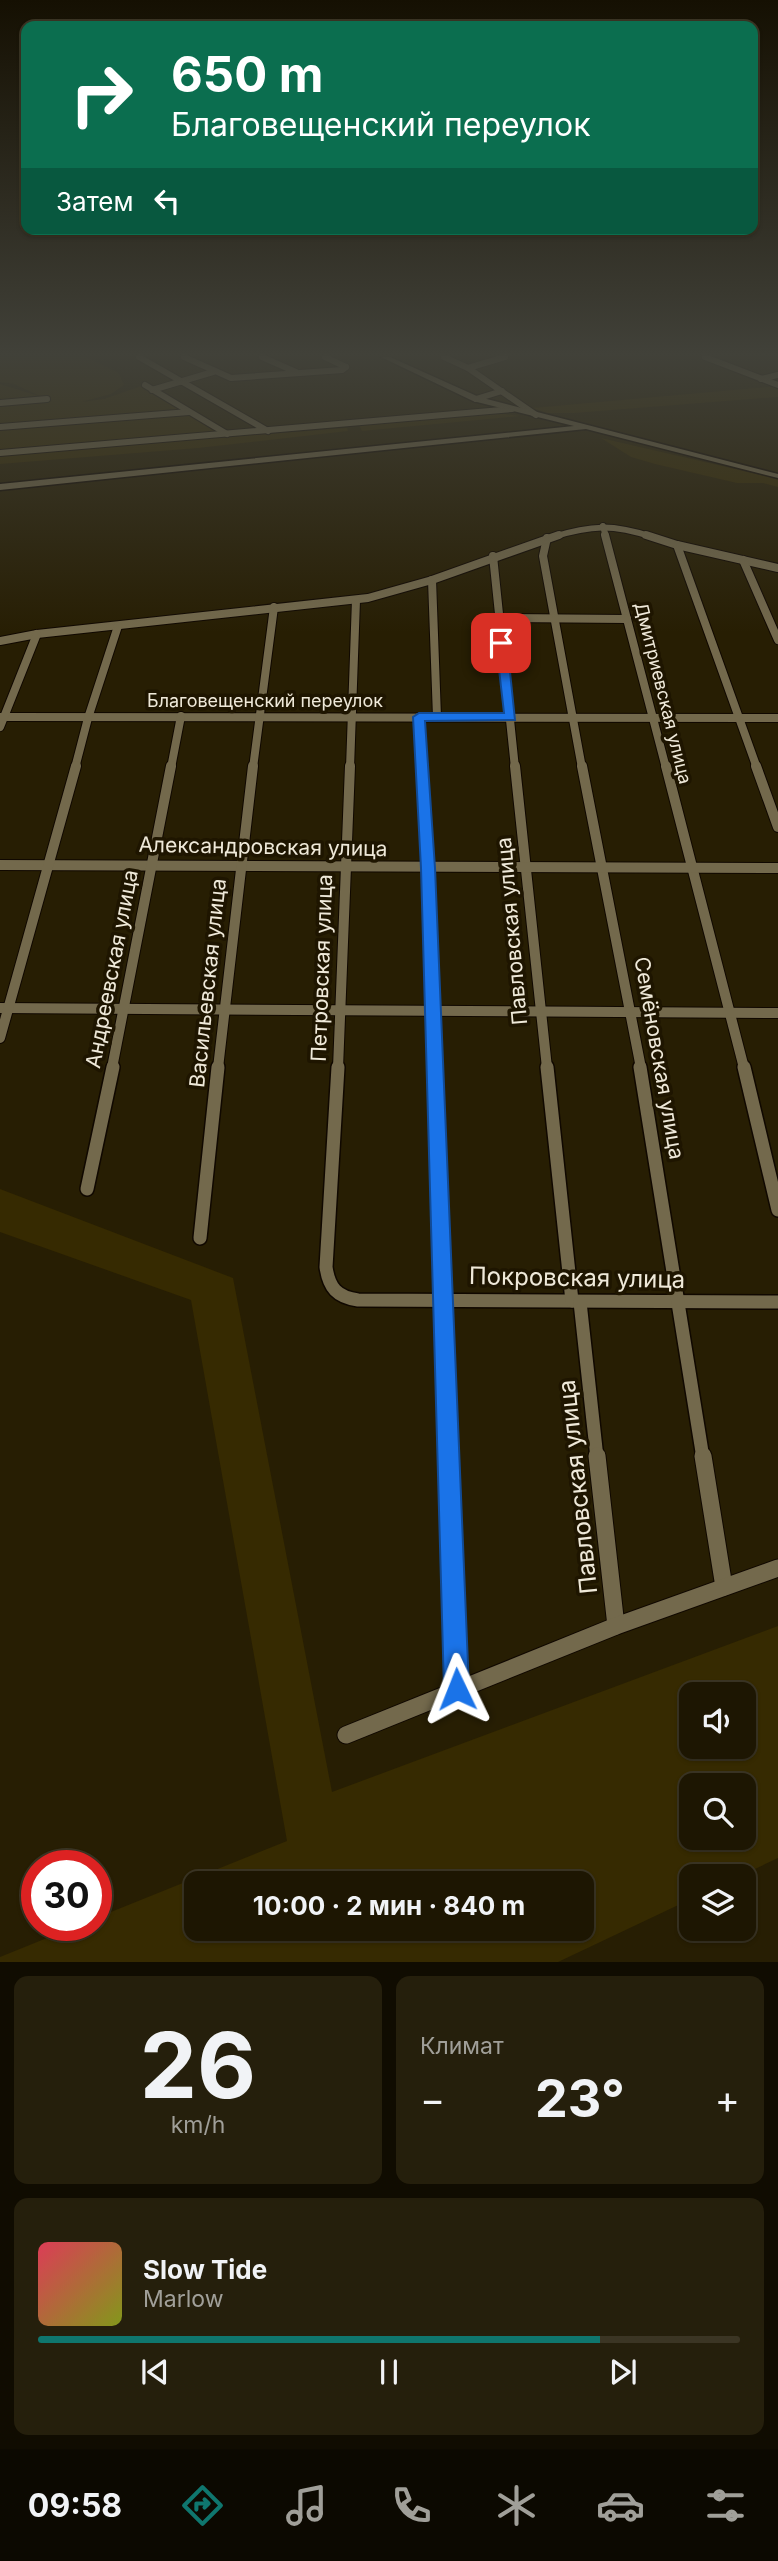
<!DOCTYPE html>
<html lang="ru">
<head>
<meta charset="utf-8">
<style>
	:root { --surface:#1d1602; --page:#251f0c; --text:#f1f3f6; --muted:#a09f99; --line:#3b3524; --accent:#0f766e }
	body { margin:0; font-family:Inter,sans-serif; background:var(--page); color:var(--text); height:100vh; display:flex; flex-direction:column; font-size:26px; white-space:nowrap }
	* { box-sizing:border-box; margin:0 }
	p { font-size:23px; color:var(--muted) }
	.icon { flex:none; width:38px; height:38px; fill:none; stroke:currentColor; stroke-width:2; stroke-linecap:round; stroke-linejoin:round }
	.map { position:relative; height:1962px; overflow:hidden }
	.panel { display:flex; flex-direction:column; gap:14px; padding:14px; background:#100c01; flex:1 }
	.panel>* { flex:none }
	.guide { position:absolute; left:21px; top:21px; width:737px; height:214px; border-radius:14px; box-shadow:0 2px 5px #0004,0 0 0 2px var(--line); background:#0b6e4f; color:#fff; overflow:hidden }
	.tools { position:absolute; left:679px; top:1682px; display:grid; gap:14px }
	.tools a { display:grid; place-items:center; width:77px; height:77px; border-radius:14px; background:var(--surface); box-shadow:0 2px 5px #0004,0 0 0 2px var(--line); font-size:35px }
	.speed { position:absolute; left:21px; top:1850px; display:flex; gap:14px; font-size:35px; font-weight:700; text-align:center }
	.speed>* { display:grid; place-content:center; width:91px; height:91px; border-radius:50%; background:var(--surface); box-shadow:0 2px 5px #0004,0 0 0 2px var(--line); line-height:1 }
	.speed .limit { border:10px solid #d22; background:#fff; color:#111 }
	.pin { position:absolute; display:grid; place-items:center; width:60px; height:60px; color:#fff; margin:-30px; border-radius:14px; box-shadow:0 4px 10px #0006 }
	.me { position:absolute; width:77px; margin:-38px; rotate:358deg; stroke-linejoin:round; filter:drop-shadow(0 0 5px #0008) }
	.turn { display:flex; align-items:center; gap:24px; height:147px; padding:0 35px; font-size:32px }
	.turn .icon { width:91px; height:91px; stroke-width:2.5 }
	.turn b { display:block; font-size:49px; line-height:60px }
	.then { display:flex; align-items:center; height:66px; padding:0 35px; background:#0003; gap:14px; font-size:26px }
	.big { font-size:52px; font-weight:700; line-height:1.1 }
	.panel .tile { flex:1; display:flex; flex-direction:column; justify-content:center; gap:10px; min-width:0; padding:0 24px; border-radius:14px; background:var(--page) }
	.panel .dial { align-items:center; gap:0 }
	.dial b { font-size:91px; line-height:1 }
	.song { display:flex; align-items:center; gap:21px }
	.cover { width:84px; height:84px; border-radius:10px; background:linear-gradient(135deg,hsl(350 70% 55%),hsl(70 70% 35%)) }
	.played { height:7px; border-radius:4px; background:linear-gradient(90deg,var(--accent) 80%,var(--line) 80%) }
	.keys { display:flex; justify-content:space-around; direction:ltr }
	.heat { display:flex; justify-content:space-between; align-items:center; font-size:38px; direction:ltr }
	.panel .tiles { flex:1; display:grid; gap:14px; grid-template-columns:1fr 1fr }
	.tile:last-child { grid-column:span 2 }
	.trip { position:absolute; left:184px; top:1871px; width:410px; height:70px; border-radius:14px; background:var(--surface); box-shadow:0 2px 5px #0004,0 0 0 2px var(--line); font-weight:700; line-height:70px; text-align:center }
	.menu { display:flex; height:112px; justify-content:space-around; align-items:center; background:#0c0901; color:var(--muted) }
	.menu .icon { width:49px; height:49px }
	.menu .selected { color:var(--accent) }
	.menu b { font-size:32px; color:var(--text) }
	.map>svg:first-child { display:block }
	.green { fill:#362a01; fill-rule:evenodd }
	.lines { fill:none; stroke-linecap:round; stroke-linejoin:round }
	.minor-far4-casing { stroke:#100800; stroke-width:8 }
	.minor-far3-casing { stroke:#100800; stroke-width:10 }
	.minor-far2-casing { stroke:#100800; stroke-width:12 }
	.minor-far1-casing { stroke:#100800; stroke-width:16 }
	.minor-casing { stroke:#100800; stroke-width:19 }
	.tertiary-casing { stroke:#100800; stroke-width:3 }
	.minor-far4 { stroke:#73694c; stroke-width:6 }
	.minor-far3 { stroke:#73694c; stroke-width:8 }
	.minor-far2 { stroke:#73694c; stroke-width:10 }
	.minor-far1 { stroke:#73694c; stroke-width:13 }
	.minor { stroke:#73694c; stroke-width:17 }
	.tertiary { fill:#73694c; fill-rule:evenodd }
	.route { fill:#1a73e8; stroke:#114b97; stroke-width:2 }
	.labels { text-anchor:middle; stroke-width:7; stroke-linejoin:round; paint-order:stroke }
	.far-street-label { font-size:18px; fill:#efe9d9; stroke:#1e1500 }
	.street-label { font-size:21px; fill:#efe9d9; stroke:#1e1500 }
	.near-street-label { font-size:24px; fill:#efe9d9; stroke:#1e1500 }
</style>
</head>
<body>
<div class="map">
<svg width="778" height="1963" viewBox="0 0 778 1963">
	<rect width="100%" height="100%" fill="#271e03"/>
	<g class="green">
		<path d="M0,357h86l33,16 5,12 -13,9 -30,8 23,-3 43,-15 84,51 -99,9 215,-16 1,3 -150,17 -198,16v-80l42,13 -28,-13 -14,-2z"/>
		<path d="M778,386v11l-204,16h-27l-14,-5z"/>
		<path d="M498,413l22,3 -158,15 -3,-6z"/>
		<path d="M601,438l177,41v8l-15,-4h-26l-82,-19 -24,-7z"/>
		<path d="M0,1189l233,89 99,514 446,-166v232l-38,18h-49v23l-133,63h-558v-5l79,-32h17v-7l191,-77 -96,-541 -191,-68zM744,1694v52h-53v-52zM744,1785v53h-53v-53zM581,1883v45h-385v-45z"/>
	</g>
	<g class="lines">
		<g class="minor-far4-casing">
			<g id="minor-far4">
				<path d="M139,357l129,74"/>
				<path d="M184,357l47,21 111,-8 4,-3"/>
				<path d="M262,357l34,15"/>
				<path d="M325,357l21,10"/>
				<path d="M444,357l24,11 68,47"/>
				<path d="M705,357l73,28"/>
				<path d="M468,368l37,-11"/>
				<path d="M761,379l17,-4"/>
				<path d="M145,385l82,49"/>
				<path d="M152,390l61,-18"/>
				<path d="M476,399l26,-8"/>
				<path d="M0,403l47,-4"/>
				<path d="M0,427l189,-15"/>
				<path d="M0,453l512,-44"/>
				<path d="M603,526l3,11"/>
				<path d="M553,537c38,-12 60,-13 99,0"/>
			</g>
		</g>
		<g class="minor-far3-casing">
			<g id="minor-far3">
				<path d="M605,535l61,233"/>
				<path d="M646,535l31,10 101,23"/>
				<path d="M547,538l-4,18 39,212"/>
				<path d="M677,545l80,223"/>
				<path d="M493,556l22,212"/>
				<path d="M743,560l35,80"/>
				<path d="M432,580l5,137"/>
				<path d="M498,618l129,1"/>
				<path d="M0,641l37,-7 331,-36 64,-18 127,-45"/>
				<path d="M0,717l778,1"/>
				<path d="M419,717l3,51"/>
				<path d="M0,727l37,-93"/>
				<path d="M75,768l13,-50 30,-92"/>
				<path d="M171,768l10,-52"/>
				<path d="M253,768l21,-161"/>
				<path d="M350,768l6,-168"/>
			</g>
		</g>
		<g class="minor-far2-casing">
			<g id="minor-far2">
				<path d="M422,766l13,302"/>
				<path d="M515,766l32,302"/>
				<path d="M582,766l59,302"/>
				<path d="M666,766l78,302"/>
				<path d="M756,766l22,61"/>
				<path d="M0,865l778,3"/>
				<path d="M0,1008l778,5"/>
				<path d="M0,1038l76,-272"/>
				<path d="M112,1068l59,-302"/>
				<path d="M218,1068l35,-302"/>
				<path d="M338,1068l12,-302"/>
			</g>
		</g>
		<g class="minor-far1-casing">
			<g id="minor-far1">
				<path d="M338,1067l-12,200c3,21 11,30 32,33l420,2"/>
				<path d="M435,1067l14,391"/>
				<path d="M547,1067l25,234"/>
				<path d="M640,1067l63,391"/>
				<path d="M744,1067l34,143"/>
				<path d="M87,1189l26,-122"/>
				<path d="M200,1238l18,-171"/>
				<path d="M580,1302l17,156"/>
			</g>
		</g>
		<g class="minor-casing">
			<g id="minor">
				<path d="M449,1456l8,233"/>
				<path d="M597,1456l19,170"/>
				<path d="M703,1456l21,131"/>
				<path d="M346,1735l270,-109 162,-58"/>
			</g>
		</g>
		<g class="tertiary-casing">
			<path id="tertiary" d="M381,357h9l89,40 299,77v4l-192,-49 -586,61v-6l574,-58 -101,-25z"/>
		</g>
		<use href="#minor-far4" class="minor-far4"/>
		<use href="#minor-far3" class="minor-far3"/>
		<use href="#minor-far2" class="minor-far2"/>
		<use href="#minor-far1" class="minor-far1"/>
		<use href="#minor" class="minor"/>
		<use href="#tertiary" class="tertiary"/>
	</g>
	<linearGradient id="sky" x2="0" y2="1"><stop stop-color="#151002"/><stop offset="0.56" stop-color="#414139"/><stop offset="1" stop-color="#414139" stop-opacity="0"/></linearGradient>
	<rect width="778" height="632" fill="url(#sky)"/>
	<path class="route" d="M501,639l6,4 8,77 -90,1 10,147 34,821 -3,9 -9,4 -9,-4 -4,-9 -23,-821 -8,-151 6,-4h85l-8,-70z"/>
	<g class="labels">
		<g class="far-street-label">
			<text transform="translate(663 693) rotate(76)" y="6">Дмитриевская улица</text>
			<text x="265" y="707">Благовещенский переулок</text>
		</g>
		<g class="street-label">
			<text transform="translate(263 847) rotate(1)" y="7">Александровская улица</text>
			<text transform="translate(512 931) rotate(-95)" y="7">Павловская улица</text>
			<text transform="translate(322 968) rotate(-88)" y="7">Петровская улица</text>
			<text transform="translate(112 969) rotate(-79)" y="7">Андреевская улица</text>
			<text transform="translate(208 983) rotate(-84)" y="7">Васильевская улица</text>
			<text transform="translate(659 1058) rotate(80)" y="7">Семёновская улица</text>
		</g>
		<g class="near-street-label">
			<text transform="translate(577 1278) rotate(1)" y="8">Покровская улица</text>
			<text transform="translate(578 1487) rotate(-96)" y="8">Павловская улица</text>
		</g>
	</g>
</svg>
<div class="tools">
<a><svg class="icon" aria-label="sound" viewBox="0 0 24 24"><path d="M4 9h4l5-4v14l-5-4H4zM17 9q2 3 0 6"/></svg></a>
<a><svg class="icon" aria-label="search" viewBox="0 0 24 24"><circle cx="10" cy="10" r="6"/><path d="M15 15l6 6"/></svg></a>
<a><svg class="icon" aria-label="layers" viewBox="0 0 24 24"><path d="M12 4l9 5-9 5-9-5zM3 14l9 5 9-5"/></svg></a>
</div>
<div class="speed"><div class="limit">30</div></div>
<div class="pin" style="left:501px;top:643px;background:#d93025"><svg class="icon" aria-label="arrive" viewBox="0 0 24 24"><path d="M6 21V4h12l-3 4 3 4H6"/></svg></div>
<svg class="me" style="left:457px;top:1689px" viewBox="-20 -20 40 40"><path d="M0-17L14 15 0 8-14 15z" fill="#1a73e8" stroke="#fff" stroke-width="4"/></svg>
<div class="trip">10:00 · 2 мин · 840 m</div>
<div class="guide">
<div class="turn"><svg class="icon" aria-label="right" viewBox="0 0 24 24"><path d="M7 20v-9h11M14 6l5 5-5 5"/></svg><div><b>650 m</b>Благовещенский переулок</div></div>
<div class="then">Затем<svg class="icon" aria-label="left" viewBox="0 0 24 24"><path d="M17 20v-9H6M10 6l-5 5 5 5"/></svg></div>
</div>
</div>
<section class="panel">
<div class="tiles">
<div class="tile dial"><b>26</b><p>km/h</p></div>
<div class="tile"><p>Климат</p>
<div class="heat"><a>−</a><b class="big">23°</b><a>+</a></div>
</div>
<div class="tile">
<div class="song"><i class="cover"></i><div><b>Slow Tide</b><p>Marlow</p></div></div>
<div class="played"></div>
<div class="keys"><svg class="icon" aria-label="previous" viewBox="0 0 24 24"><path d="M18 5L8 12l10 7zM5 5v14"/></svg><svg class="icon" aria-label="pause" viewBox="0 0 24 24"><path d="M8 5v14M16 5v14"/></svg><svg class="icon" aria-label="next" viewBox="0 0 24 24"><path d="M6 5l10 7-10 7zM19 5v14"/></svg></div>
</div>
</div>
</section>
<nav class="menu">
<b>09:58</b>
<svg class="icon selected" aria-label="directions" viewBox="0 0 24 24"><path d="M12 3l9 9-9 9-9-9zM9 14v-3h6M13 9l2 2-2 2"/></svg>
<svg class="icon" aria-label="music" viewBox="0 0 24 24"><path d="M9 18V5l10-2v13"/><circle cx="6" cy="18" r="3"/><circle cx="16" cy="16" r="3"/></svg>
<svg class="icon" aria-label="phone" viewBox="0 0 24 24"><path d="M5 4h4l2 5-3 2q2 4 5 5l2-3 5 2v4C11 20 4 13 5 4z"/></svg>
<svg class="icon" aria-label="climate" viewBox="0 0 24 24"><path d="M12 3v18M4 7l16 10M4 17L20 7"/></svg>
<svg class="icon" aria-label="car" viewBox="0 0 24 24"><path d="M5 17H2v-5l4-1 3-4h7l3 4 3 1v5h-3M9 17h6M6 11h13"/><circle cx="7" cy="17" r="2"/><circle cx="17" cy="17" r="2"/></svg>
<svg class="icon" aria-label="filters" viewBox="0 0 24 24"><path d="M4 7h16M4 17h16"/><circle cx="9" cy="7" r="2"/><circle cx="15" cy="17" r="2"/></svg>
</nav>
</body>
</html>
